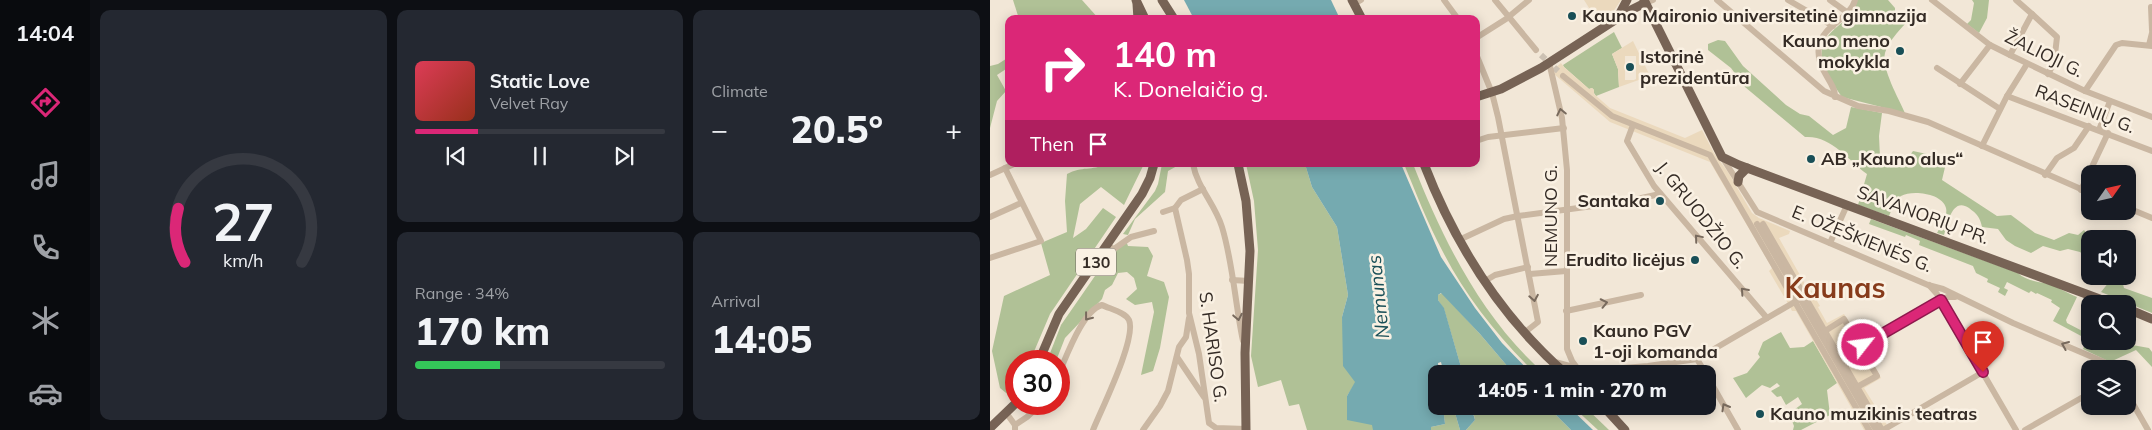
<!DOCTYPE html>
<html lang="en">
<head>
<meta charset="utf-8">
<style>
	:root { --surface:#171b24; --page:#242831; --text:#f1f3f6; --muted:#9ea1a6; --line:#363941; --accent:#db2777 }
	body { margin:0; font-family:Mulish,sans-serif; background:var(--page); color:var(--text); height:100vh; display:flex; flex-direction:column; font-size:19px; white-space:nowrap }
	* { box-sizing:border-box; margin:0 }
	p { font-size:16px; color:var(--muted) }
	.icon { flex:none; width:28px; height:28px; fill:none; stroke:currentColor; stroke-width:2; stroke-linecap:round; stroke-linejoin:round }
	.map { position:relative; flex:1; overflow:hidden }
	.sheet { display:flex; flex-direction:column; gap:10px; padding:10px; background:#0d0f14; width:900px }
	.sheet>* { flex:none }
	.guide { position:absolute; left:15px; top:15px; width:475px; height:152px; border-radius:10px; box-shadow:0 2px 12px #0003; background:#db2777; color:#fff; overflow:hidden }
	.needle { width:32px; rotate:56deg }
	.controls { position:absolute; left:1091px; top:165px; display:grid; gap:10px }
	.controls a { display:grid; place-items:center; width:55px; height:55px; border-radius:10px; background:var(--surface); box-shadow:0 2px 12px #0003; font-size:25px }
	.speed { position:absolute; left:15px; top:350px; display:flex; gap:10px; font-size:25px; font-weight:700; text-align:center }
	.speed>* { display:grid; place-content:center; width:65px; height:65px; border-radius:50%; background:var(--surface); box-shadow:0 2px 12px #0003; line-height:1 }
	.speed .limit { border:8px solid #d22; background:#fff; color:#111 }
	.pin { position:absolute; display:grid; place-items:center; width:42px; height:42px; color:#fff; margin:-51px -21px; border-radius:50% 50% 50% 0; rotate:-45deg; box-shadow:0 0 5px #0007 }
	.pin .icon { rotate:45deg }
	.me { position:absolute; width:55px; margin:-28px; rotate:60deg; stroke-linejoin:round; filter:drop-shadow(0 0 4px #0008) }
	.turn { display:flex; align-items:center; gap:18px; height:105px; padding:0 25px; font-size:22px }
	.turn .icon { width:65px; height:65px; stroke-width:2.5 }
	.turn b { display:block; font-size:35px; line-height:42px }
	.then { display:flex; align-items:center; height:48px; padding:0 25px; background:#0003; gap:10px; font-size:19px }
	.big { font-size:38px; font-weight:800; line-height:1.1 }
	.sheet .tile { flex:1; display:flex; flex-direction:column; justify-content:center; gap:8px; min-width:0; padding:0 18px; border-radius:10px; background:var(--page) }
	.sheet .dial { align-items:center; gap:0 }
	.dial svg { height:130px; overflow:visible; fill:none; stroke:var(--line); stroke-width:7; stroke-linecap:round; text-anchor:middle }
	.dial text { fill:var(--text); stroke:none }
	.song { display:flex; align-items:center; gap:15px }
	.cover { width:60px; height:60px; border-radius:8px; background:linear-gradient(135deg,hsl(350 70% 55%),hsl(10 70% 35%)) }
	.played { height:5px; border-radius:2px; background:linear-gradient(90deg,var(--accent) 25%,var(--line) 25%) }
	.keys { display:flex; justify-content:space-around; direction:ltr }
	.heat { display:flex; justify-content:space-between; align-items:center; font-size:28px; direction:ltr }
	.charge { height:8px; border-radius:4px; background:linear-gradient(90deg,#34c759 34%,var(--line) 0) }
	.sheet .tiles { flex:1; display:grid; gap:10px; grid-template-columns:repeat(3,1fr) }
	.tile:first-child { grid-row:span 2 }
	.trip { position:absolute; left:438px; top:365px; width:288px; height:50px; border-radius:10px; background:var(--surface); box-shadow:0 2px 12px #0003; font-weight:800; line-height:50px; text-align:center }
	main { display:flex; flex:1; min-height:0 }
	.tabs { display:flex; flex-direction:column; width:90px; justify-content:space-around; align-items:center; background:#090b0e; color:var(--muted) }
	.tabs .icon { width:35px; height:35px }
	.tabs .on { color:var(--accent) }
	.tabs b { font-size:22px; color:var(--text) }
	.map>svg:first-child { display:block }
	.green { fill:#b0c196 }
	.plaza { fill:#ebd9bd; fill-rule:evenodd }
	.water { fill:#75aab0 }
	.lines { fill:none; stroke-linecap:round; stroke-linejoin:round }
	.minor-tunnel { stroke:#ccc1b3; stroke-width:6; stroke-dasharray:6 3; stroke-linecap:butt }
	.minor { stroke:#cab7a2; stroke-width:6 }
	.major { stroke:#776355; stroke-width:9 }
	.oneway { stroke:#786a5d }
	.route-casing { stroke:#8e194d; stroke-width:12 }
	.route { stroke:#db2777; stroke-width:9 }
	.poi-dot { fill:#194f57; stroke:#faf1e3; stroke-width:2 }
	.labels { text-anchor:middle; stroke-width:5; stroke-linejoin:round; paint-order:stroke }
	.shield { fill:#faf1e3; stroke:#6f665e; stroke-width:1 }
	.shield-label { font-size:16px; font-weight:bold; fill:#342b25 }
	.poi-label { font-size:18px; font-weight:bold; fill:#342b25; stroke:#faf1e3; text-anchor:start }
	.street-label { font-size:18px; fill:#342b25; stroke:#faf1e3 }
	.water-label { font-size:19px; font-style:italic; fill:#194f57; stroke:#faf1e3 }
	.town-label { font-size:28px; font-weight:bold; fill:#873b1b; stroke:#faf1e3 }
</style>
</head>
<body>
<main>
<nav class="tabs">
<b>14:04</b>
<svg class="icon on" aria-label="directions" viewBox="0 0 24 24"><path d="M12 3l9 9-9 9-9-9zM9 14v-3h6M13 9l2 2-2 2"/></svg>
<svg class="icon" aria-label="music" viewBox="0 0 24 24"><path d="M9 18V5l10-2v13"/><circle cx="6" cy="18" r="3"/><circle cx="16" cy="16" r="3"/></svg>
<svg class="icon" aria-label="phone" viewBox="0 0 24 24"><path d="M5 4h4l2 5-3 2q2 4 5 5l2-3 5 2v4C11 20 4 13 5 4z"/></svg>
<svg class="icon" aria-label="climate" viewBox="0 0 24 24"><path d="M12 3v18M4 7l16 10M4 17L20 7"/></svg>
<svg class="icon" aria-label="car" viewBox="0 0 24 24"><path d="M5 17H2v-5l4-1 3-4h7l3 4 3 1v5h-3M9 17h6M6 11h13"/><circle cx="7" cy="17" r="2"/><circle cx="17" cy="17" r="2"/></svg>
</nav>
<section class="sheet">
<div class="tiles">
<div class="tile dial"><svg viewBox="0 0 100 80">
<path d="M14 69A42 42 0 1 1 86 69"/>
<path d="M14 69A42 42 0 0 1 10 36" stroke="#db2777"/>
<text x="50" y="56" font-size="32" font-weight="700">27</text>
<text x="50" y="72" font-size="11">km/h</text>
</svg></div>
<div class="tile">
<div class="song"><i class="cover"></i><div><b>Static Love</b><p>Velvet Ray</p></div></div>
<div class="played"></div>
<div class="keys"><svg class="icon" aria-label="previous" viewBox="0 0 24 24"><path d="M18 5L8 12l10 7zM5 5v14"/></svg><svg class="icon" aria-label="pause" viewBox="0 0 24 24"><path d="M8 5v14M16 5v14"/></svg><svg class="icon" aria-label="next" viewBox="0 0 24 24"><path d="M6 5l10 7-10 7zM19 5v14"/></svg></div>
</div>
<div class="tile"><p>Climate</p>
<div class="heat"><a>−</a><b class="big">20.5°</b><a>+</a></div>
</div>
<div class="tile"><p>Range · 34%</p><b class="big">170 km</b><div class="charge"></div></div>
<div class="tile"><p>Arrival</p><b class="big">14:05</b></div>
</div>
</section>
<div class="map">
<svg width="1162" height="430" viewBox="0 0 1162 430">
	<rect width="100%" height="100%" fill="#f2e7d7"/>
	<g class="green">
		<path d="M23,0h69l17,19h-80z"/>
		<path d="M867,0h31l7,8v7l10,9c-7,8 -17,18 -20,29 -4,15 14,46 20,60l-63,-16c-27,-40 -31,-54 12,-83z"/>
		<path d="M982,0h17l-2,18 -8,15 -12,-9 4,-4 3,-17z"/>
		<path d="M624,32l8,16 -10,6 6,15 1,18 -23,9 -2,-3v-3l-2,-2 -3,1 -25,-22 -1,-2z"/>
		<path d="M728,40l7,1 18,25 43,39 14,9 9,2 24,19 13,-7 5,-21 31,6 -3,23 1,21 22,9 11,-15 23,5 10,7 -4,17 55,36 14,-1 24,18 19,7 15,-7 9,2 6,-5 7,9 -1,21 -10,-8 -12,-3 -8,2 -17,-5 -12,7 -16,-7 -9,-6 -8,-11 -16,-2c-2,-10 -5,-13 -13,-19 -17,-11 -21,15 -25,27l-7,-2c4,-8 11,-17 9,-25 -4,-15 -34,-18 -45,-12 -7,4 -9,14 -12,20l-31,-11 9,-31c-19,-14 -36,-39 -62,-37l-60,-50 -14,-19 -23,-18v-6z"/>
		<path d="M19,57v10l-12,8 9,16 -9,10 -7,27v-62l8,-2z"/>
		<path d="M116,164h38l-20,41 -23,-18 -21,17 -7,34 13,-9 17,-21 13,9 -66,97 -20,47h-14v27l-5,9 -11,-9 -8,-37 12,-55 46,-21 -9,-32 26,-11 -2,-31 2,-27c15,-8 25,-3 39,-10z"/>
		<path d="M172,164h14l1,2 -9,5 -3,21 -30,27 -7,16 -5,-1 32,-43 3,-7z"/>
		<path d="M256,164h59l7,23 25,40 11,68 -6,22 14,65 -9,14 26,29v5h-66l-8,-26 -10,2 -8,-26 -23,7 -7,-31 7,-106 -4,-49z"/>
		<path d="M414,164h9c30,76 69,155 132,210h-9c-37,-36 -70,-77 -93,-122 -15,-28 -27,-59 -39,-88z"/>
		<path d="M881,219l147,54c7,7 17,8 26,10 12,2 24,11 33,14l-11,23 1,3 23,12v6h20l39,7 3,4v15l-16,-17 -26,12 -27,-13 3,-7 -3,-5 -30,-16 7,-13 -9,-6 1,-2 -15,-7 -1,1 -5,-3 -2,2 -22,-11 -3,6 4,2 -3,6 -7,-4 2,-4 -13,-6 1,-3 -12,-6 -3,-7 -54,-21 1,-4 -14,-6 -1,2 -36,-13z"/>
		<path d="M136,241l2,5 20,1 5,9 -6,20 17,6 5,15 -9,51 -7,23 -12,4 13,-63 -2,-10 -17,3 -9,-6 11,-10 -3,-11 -7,-6 -9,1 -6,12 -7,5 -3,9 -37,39 -9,23h-9l14,-36 52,-75z"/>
		<path d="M1114,276h17l3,12 28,10v15l-51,-21 8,-10z"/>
		<path d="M452,293l38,41 34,40h-51l-19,-65 -6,-9v-5z"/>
		<path d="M791,332l9,16 14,-1 9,-6 24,42 -10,7 3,25 -29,15h-8l1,-4 -4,-10 3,-1 -2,-3 11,-8 -4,-7 -12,8 -5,-9 -4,1 -6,-6 9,-5 -3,-3 -7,5 -8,-3 -16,13 -13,-20 14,-5 13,-16 -2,-3 5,-12z"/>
		<path d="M453,406h10l7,24h-29v-3l14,-3z"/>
		<path d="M482,406h75l24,24h-105l9,-10z"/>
		<path d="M582,406h12l25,24h-11z"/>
	</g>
	<g class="plaza">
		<path d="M594,0h37l-8,12 -15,10z"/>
		<path d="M643,41l17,35 -31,11 -1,-18 -6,-15zM635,56h11v23l-2,1h-9z"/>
		<path d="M571,63l3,4 25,22 3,-1 2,2v4l16,14 75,30 17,-8 12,23 14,19 24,41 7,5 31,13 -1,3 -10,4 30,53 2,-1 3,5 2,-1 3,5 -2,2 3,5 -2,1 9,16 17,-9 37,64 -17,10 26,42h-26l-68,-119h-4l-6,-11 -17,-29 3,-3 -62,-106 -100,-40 -56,-48 1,-6z"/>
	</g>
	<g class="water">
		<path d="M194,0h147l9,19h-146z"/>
		<path d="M315,164h96l40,93 34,51 27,35 30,31h-18l-34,-40 -39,-41 -3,2v5l6,8 19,66h-19l-3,-12 -3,1 1,11h-3v32h7l2,18 -14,3v3h-58l-1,-5 -25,-5v-24l8,-14 -12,-16 -1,-49 6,-22 -11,-68 -25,-40z"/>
		<path d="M463,406h18l4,14 -9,10h-6z"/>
		<path d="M557,406h21l25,24h-22z"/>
	</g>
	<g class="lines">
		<path class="minor-tunnel" d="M551,55l17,16"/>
		<g class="minor">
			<path d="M454,0l14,19"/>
			<path d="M505,0l41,50"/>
			<path d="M727,0l107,91 34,15 31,5 39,11 162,71"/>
			<path d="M798,0l45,26"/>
			<path d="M840,0l18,13"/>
			<path d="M942,0l58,45 20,10 75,36 67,26"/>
			<path d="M1026,0l16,14"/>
			<path d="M655,3l8,-3"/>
			<path d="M364,4l7,-4"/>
			<path d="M1161,7l1,23"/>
			<path d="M486,38l30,-19 23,-19"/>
			<path d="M1159,45l3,-12"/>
			<path d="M486,54l16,39 6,24 40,205 -14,11"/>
			<path d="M1020,55l22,-41 25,23 -3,26 -6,11"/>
			<path d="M559,62l13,56 5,52v179l5,12 6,8"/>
			<path d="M947,68l63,41"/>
			<path d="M573,76l49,40 98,39 159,275"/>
			<path d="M970,84l30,-39"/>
			<path d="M1095,91l31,-46 6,-2 30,3"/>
			<path d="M1017,96l145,55"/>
			<path d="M845,97c1,-15 -20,-27 -16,-51 4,-21 31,-27 36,-46"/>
			<path d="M643,125l-6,16 27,45 113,132"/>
			<path d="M1109,130l11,-29"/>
			<path d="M486,141l12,-4 76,-9"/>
			<path d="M992,146l25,-50 20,-32"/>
			<path d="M732,157l35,55 171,73 15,4 70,34 91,39 8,7"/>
			<path d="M203,164c4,23 22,40 29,63 11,36 13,76 21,114"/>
			<path d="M0,175l24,-11"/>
			<path d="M1055,175l12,-17 17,-10 15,-22"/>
			<path d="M1091,190l27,-57"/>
			<path d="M185,208l12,52 2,14v39l10,41 10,69 7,5 30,1"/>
			<path d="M1138,208l24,10"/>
			<path d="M173,212l12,-4 6,-8 22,-11"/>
			<path d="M0,217l31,-14"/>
			<path d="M767,224l119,206"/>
			<path d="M773,224l119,206"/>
			<path d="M469,240l45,-21 14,-3 105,-14 37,-8"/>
			<path d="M840,243l17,-38"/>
			<path d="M117,245l7,4 17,-12 23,-6"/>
			<path d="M0,258l51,-17 -36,-73"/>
			<path d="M540,274l36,-3"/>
			<path d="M242,280l17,1"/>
			<path d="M495,281l10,-6 33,-8"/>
			<path d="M939,285l8,9 79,136"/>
			<path d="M576,311l75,-16"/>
			<path d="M835,331l19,-12 33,57 -20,11"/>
			<path d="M870,347l87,-50h8"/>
			<path d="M187,357l27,40"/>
			<path d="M707,359l9,15"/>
			<path d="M565,362l33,9 60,-5 49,-7 108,-63"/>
			<path d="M69,373c8,-18 24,-63 43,-68 8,4 23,7 27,15 8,18 -28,90 -36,110"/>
			<path d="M716,374l32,56"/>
			<path d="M1138,395l20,35"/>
			<path d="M17,414l8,11v5"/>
			<path d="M25,425l12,-8 14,-13"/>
			<path d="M153,430l17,-24 8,-15 11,-44 7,-10 3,-19"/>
			<path d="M893,430l100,-58"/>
			<path d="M1035,430l65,-37"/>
		</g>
		<g class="major">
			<path d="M146,0l9,19"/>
			<path d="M172,0l12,19"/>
			<path d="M362,0l10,19"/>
			<path d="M654,0l78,157 17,8 374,139"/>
			<path d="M147,4l1,15"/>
			<path d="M629,15l8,-15"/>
			<path d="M486,97l25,-8 40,-21 88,-57 16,-8"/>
			<path d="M248,164l8,37 4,50 -5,102 1,77"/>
			<path d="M434,164c31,80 77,153 142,210"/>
			<path d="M748,182l1,-6 8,-8"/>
			<path d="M1138,309l24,10"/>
			<path d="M49,361l20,-47 83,-120 8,-16 4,-14"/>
			<path d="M613,406l22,24"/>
			<path d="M0,428l26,-25"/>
		</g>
	</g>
	<defs><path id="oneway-chevron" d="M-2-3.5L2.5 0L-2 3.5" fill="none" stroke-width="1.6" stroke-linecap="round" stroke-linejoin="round" transform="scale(1.25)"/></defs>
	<g class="oneway">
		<use href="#oneway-chevron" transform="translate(571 112) rotate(-102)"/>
		<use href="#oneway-chevron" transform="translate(708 238) rotate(-130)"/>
		<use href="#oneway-chevron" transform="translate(754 291) rotate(-132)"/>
		<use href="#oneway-chevron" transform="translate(544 298) rotate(80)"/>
		<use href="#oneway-chevron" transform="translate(614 303) rotate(-12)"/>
		<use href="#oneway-chevron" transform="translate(98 317) rotate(128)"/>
		<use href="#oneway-chevron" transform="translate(248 317) rotate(79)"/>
		<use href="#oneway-chevron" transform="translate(1075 345) rotate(-157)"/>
		<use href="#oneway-chevron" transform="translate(735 407) rotate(-120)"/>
	</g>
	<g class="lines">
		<g class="route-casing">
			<path id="route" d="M873,345l78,-45 42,72"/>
		</g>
		<use href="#route" class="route"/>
	</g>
	<g class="poi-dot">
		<circle cx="582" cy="16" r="5"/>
		<circle cx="910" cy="51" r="5"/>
		<circle cx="640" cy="67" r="5"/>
		<circle cx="821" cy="159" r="5"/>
		<circle cx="670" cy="201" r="5"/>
		<circle cx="705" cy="260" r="5"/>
		<circle cx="593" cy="341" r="5"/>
		<circle cx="770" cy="414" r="5"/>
	</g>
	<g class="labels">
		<rect class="shield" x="86" y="248.5" width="40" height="27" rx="4"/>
		<g class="shield-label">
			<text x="106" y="268">130</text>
		</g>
		<g class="poi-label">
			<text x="592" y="22">Kauno Maironio universitetinė gimnazija</text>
			<text x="900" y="47" text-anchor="end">Kauno meno<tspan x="900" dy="21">mokykla</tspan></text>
			<text x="650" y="63">Istorinė<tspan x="650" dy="21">prezidentūra</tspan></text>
			<text x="831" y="165">AB „Kauno alus“</text>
			<text x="660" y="207" text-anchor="end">Santaka</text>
			<text x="695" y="266" text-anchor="end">Erudito licėjus</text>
			<text x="603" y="337">Kauno PGV<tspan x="603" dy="21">1-oji komanda</tspan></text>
			<text x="780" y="420">Kauno muzikinis teatras</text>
		</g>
		<g class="street-label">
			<text transform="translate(1054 54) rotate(26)" y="6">ŽALIOJI G.</text>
			<text transform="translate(1095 109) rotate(21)" y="6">RASEINIŲ G.</text>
			<text transform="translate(711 215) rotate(51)" y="6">J. GRUODŽIO G.</text>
			<text transform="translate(933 215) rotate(20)" y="6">SAVANORIŲ PR.</text>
			<text transform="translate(561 216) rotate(-90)" y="6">NEMUNO G.</text>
			<text transform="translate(872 239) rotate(22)" y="6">E. OŽEŠKIENĖS G.</text>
			<text transform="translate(223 347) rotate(82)" y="6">S. HARISO G.</text>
		</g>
		<g class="water-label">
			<text transform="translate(388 297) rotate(-96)" y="7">Nemunas</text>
		</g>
		<g class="town-label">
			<text x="845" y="298">Kaunas</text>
		</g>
	</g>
</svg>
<div class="controls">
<a><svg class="needle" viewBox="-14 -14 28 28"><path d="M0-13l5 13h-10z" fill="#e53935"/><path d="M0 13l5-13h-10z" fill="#9ea1a6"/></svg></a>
<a><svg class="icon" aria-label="sound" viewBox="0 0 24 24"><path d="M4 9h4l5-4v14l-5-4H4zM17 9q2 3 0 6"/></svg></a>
<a><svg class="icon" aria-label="search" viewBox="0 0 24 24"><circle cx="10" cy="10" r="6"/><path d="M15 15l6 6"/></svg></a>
<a><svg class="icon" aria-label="layers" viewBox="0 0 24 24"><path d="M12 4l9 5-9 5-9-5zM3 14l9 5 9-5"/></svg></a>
</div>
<div class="speed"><div class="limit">30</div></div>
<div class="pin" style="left:993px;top:372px;background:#d93025"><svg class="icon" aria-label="arrive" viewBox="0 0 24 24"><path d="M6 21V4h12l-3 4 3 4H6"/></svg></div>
<svg class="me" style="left:873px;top:345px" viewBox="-20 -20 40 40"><circle r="17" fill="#db2777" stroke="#fff" stroke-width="3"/><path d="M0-11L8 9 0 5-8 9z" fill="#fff"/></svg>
<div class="trip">14:05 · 1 min · 270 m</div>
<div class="guide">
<div class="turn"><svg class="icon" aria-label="right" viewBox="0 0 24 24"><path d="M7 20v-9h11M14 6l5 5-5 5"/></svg><div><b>140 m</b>K. Donelaičio g.</div></div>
<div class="then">Then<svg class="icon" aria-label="arrive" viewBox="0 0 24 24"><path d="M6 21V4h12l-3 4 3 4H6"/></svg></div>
</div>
</div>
</main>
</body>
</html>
